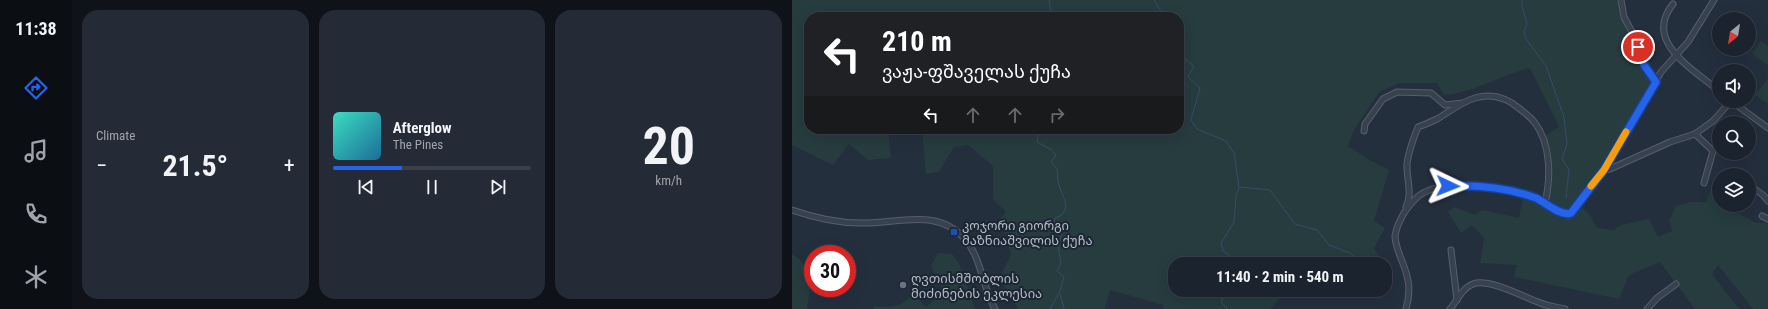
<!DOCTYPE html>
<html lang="en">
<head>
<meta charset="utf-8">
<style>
	:root { --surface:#1b232e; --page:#242b36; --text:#f1f3f6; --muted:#a0a4aa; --line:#39404a; --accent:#2563eb }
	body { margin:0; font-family:"Roboto Condensed","Noto Sans Georgian",sans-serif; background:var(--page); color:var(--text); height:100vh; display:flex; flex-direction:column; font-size:15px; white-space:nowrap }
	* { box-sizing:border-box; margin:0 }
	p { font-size:13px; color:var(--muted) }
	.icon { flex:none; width:22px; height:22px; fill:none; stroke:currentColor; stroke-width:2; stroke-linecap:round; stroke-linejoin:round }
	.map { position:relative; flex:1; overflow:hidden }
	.side { display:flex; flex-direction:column; gap:10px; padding:10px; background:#0f1319; width:720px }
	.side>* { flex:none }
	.hud { position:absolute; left:12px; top:12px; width:380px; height:122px; border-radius:16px; box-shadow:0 4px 16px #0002,0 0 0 1px var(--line); background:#202124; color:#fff; overflow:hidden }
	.needle { width:26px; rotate:210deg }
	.buttons { position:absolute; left:920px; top:12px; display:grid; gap:8px }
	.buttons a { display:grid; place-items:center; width:44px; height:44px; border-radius:50%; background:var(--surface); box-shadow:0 4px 16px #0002,0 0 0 1px var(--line); font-size:20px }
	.speed { position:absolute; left:12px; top:245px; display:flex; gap:8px; font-size:20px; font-weight:700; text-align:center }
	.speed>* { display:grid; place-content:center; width:52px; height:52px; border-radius:50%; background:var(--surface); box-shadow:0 4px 16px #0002,0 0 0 1px var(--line); line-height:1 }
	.speed .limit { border:6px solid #d22; background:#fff; color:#111 }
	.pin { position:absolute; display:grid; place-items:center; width:34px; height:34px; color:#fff; margin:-17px; border:2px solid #fff; border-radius:50%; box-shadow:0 1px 4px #0007 }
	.me { position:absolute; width:44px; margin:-22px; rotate:92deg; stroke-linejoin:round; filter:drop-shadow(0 0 3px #0008) }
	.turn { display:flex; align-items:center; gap:14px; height:84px; padding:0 12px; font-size:18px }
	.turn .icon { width:52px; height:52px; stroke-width:2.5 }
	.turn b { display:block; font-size:28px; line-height:34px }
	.lanes { display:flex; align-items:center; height:38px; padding:0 12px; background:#0003; justify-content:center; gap:20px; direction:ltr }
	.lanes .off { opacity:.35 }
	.big { font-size:30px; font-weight:700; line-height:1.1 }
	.side .card { flex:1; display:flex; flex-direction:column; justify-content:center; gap:6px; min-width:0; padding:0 14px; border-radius:16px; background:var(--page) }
	.side .dial { align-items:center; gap:0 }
	.dial b { font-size:52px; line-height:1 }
	.song { display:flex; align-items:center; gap:12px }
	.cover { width:48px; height:48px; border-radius:6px; background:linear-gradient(135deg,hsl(170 70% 55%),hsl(200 70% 35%)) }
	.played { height:4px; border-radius:2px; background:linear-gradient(90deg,var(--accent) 35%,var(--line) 35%) }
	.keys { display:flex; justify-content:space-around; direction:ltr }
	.heat { display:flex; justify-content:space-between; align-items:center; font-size:22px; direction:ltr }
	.side .tiles { flex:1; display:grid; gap:10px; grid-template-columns:repeat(3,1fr) }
	.trip { position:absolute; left:376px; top:257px; width:224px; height:40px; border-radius:16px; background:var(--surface); box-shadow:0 4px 16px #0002,0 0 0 1px var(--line); font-weight:700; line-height:40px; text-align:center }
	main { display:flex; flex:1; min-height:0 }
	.dock { display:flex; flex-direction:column; width:72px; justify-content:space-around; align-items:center; background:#0b0e12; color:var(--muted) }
	.dock .icon { width:28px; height:28px }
	.dock .current { color:var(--accent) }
	.dock b { font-size:18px; color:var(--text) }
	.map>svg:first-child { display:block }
	.green { fill:#263c3f }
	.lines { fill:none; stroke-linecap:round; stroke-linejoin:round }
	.stream { stroke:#394c67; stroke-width:1 }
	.minor-casing { stroke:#565f6c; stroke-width:7 }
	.minor { stroke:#38414e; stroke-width:5 }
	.route-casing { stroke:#184099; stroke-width:10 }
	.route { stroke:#2563eb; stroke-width:7 }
	.slow { stroke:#f59e0b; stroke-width:7 }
	.transit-dot { fill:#1a4fb4; stroke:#1d2633; stroke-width:1.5 }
	.worship-dot { fill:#6b7280; stroke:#1d2633; stroke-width:1.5 }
	.labels { text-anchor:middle; stroke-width:4; stroke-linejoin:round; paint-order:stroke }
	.poi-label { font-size:13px; fill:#b4bcc9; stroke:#1d2633; text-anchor:start }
</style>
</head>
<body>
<main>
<nav class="dock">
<b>11:38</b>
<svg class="icon current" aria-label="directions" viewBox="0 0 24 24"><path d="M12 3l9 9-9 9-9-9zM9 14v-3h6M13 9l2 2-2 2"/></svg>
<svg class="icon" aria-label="music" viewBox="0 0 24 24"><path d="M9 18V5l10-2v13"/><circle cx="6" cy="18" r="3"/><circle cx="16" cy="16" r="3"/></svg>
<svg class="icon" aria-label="phone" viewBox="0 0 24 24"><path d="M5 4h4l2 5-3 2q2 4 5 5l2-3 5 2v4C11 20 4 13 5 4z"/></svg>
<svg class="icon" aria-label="climate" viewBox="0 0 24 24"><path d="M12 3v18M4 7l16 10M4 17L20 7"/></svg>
</nav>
<section class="side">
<div class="tiles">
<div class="card"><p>Climate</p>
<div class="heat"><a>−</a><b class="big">21.5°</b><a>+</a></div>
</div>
<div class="card">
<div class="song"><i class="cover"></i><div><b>Afterglow</b><p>The Pines</p></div></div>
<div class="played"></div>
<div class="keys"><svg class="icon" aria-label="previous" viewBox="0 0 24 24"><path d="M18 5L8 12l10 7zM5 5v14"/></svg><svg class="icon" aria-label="pause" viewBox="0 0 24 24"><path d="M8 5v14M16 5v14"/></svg><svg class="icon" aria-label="next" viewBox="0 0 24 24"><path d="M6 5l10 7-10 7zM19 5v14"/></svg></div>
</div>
<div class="card dial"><b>20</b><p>km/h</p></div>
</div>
</section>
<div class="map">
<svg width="976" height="309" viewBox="0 0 976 309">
	<rect width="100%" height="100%" fill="#242f3e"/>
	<g class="green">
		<path d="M0,0h825c8,30 20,57 36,83l-45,75 -34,50 -6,3 -7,-1 -12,-8v-47l-4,-19 14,-9 -29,-59c-30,7 -56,25 -86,27l-7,-12h-37l-21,9 -25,38 -6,16 23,15 18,9 -15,51 11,7 -11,20 9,16h-208v26h111l-15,19h-108l1,-4 -54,-15 -5,19h-87l-18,-32 11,-22 -11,-36 6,-7 -13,-13v-33l-25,-21 -14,2 -15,25 -13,2 -4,-45h257v-112h-370v112h79l3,29 -23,2 -19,-16 -16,21 -41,-20z"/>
		<path d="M969,41l7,5v19l-16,-11z"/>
		<path d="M976,78v26l-13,-9z"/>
		<path d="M925,175h2v30h4l33,18h12v86h-15l-35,-44 -6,9 27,35h-44l-35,-47 -27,11 -5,4 -9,22 -105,-22 3,-12 -37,-2 4,-25 -12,-13 -11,8 -13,-21 6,-5 21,8 7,-5 37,8 4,-21 27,10 14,12 7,-1 10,-12 8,8 8,14 16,2 8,-5 28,-6 9,18 14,-6 -3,-10 7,-15 15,-4h15z"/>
		<path d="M146,253l14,1 7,9 16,46h-101v-2c16,-1 25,1 37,-11l7,3 8,8 18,-15 -13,-26z"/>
		<path d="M0,254c23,15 19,31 15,55h-15z"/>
	</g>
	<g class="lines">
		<g class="stream">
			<path d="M257,0l3,17"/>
			<path d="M362,0l9,15 5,2"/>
			<path d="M730,0v6l5,18 -3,7 2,8 20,27 18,51 3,27 -5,15 7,11 -3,28"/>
			<path d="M387,41l2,2v13l13,10 -6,11 12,11 -9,32 6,9 29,12 8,12 5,34 -3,9 -2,26 -13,21 2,8 5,3 2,4 -4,6"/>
			<path d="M255,129l-2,4 -7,2 -1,7 13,7 6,6 -5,7 6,7c1,5 0,11 2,16 3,11 11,19 3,30l-7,3 -1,8 8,8 -4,13 3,16 -4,8 7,6 -4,14 -10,18"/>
			<path d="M448,187l30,3 25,34 22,6 12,15 21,8 14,11"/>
			<path d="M435,290l-6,12 7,7"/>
			<path d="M268,294l4,15"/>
		</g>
		<g class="minor-casing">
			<g id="minor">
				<path d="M829,0l3,17 8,15 9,26 15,24"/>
				<path d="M881,4c-31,38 22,66 46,87"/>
				<path d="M939,101l37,27"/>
				<path d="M572,131l1,-7 18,-25 14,-7 34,1 14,12 18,-2"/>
				<path d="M903,134l18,17 -9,32"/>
				<path d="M812,170l57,-98 27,-30 26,-42"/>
				<path d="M957,185l14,10 5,6"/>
				<path d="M614,207c7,-13 0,-30 1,-44 2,-12 6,-24 11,-36 6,-2 13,-5 19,-8 12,-7 24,-17 38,-21 17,-5 31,-1 45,11 5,4 11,8 15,14 16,21 16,55 10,80"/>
				<path d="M0,210c23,8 44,13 69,13 36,1 76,-16 104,16 17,20 17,48 30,70"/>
				<path d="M970,216l6,3"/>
				<path d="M659,250l6,50"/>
				<path d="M614,309c6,-20 2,-34 -6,-53 -2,-6 -5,-13 -5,-20 1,-8 5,-16 9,-23 5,-7 10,-15 19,-20 27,-15 85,-5 113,5 11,5 21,15 32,17 7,-3 29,-37 36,-45l6,-1 60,-27 25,-8 18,-13 18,-20"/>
				<path d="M658,309c7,-8 12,-21 23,-25 15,-6 49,12 65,18 8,4 18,5 27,7"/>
				<path d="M855,309l10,-11 19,-14"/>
			</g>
		</g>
		<use href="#minor" class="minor"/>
	</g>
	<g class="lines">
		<g class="route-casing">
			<path id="route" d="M656,186c28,-1 61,2 88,12 9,4 25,19 35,15l33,-43 52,-88 -12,-17 -6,-18"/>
		</g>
		<use href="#route" class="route"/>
		<path class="slow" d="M799,186l13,-16 22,-38"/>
	</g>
	<rect class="transit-dot" x="158" y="228" width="8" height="8" rx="2"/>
	<circle class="worship-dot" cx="111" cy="285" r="4"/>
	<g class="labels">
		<g class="poi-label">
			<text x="170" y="230">კოჯორი გიორგი<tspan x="170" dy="15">მაზნიაშვილის ქუჩა</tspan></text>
			<text x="119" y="283">ღვთისმშობლის<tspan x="119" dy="15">მიძინების ეკლესია</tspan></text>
		</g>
	</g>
</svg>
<div class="buttons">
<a><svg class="needle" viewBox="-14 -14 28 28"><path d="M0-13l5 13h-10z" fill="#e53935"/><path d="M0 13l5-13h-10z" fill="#a0a4aa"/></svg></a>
<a><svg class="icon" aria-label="sound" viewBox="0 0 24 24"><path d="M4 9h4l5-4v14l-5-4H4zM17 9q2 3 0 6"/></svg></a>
<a><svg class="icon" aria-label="search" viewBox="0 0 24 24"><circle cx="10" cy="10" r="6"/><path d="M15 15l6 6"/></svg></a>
<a><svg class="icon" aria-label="layers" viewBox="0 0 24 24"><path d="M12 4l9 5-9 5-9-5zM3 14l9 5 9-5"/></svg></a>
</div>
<div class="speed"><div class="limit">30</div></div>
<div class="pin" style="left:846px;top:47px;background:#d93025"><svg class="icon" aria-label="arrive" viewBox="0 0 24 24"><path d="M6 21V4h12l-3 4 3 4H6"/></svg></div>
<svg class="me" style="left:656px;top:186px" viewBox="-20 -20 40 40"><path d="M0-17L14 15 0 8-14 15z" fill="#2563eb" stroke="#fff" stroke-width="4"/></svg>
<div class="trip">11:40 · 2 min · 540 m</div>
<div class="hud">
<div class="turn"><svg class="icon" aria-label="left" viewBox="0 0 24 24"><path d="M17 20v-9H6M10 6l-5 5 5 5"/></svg><div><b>210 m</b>ვაჟა-ფშაველას ქუჩა</div></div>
<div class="lanes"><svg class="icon" aria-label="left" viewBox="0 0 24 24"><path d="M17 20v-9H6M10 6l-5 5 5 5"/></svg><svg class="icon off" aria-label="ahead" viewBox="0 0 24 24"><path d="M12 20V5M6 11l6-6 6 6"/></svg><svg class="icon off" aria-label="ahead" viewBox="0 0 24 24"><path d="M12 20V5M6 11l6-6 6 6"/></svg><svg class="icon off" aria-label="right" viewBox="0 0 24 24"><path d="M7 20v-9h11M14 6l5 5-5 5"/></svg></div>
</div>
</div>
</main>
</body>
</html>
